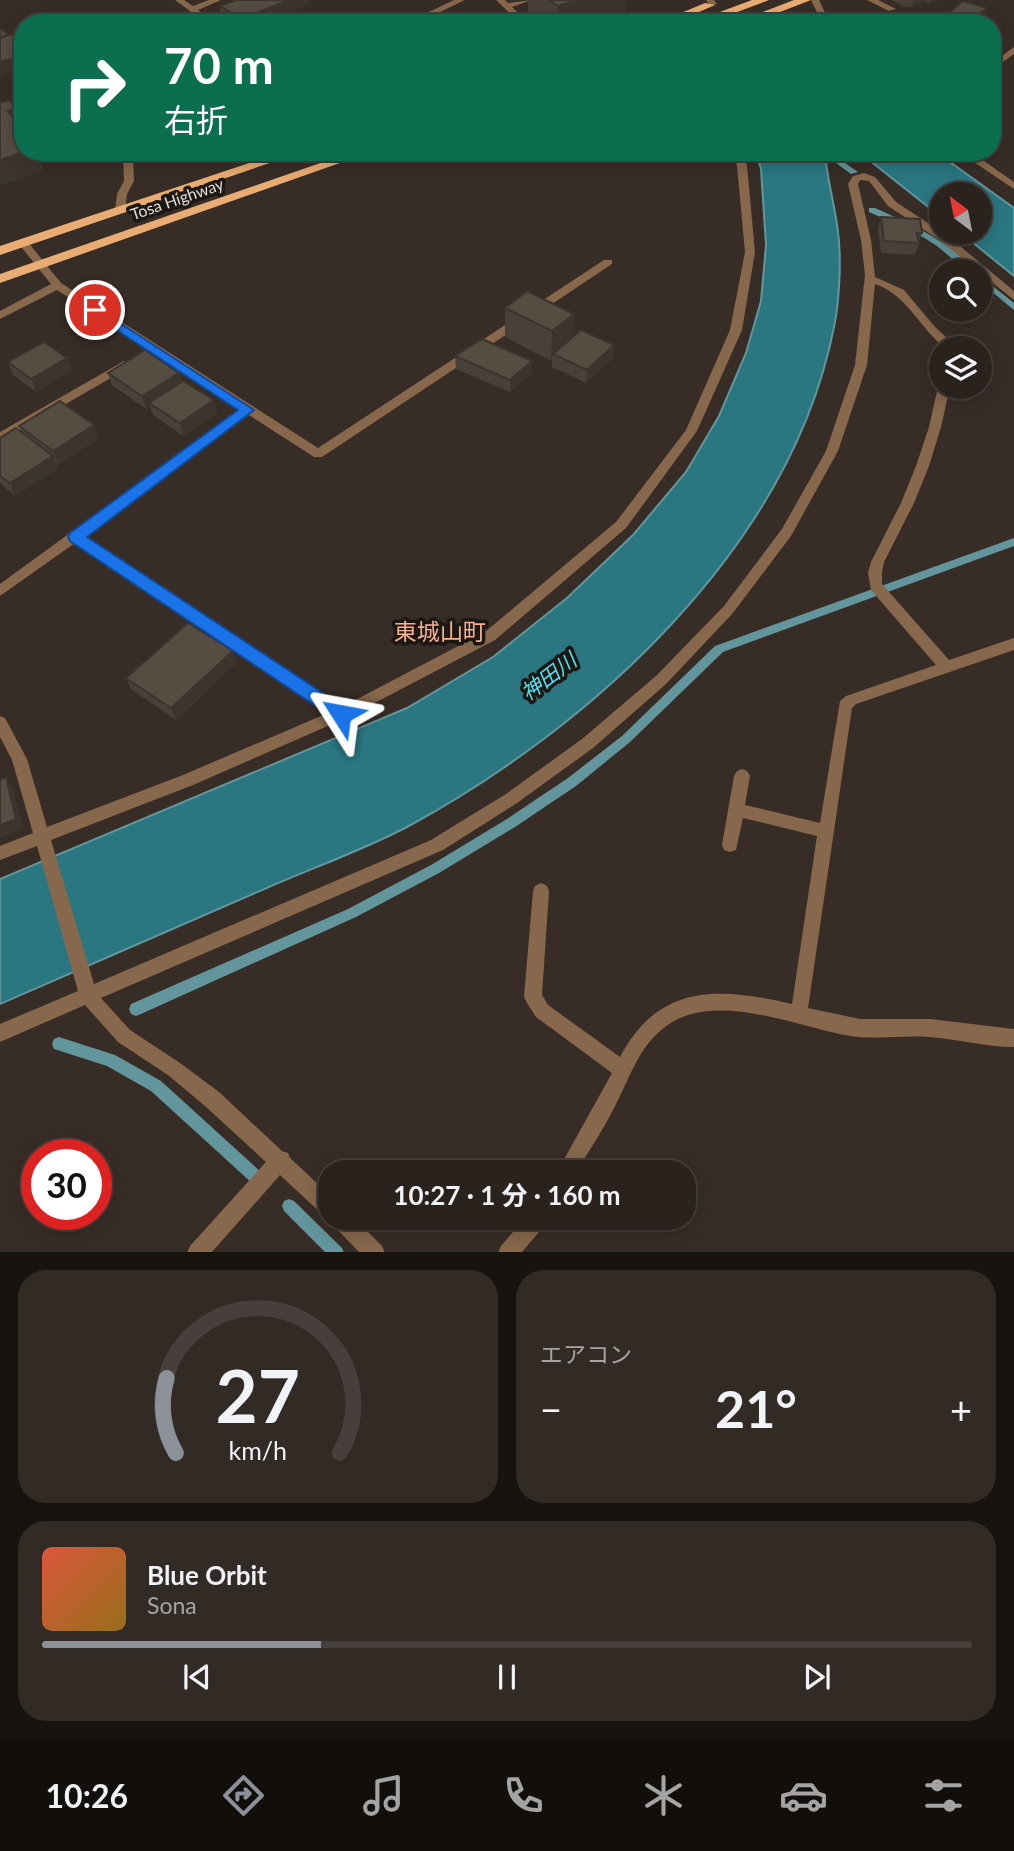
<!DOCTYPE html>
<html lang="ja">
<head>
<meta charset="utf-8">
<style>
	:root { --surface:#2a221c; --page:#322a25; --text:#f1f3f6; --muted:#a5a4a3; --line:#463f3b; --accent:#8c9099 }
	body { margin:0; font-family:Lato,"Noto Sans JP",sans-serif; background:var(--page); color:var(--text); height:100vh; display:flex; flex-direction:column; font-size:26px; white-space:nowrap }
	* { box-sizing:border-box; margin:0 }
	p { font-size:23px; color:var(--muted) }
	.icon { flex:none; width:38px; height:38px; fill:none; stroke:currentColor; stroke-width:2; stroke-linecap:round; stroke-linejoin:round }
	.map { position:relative; height:1252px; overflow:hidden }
	.panel { display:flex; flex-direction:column; gap:18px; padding:18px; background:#17130f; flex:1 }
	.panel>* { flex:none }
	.top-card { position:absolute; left:14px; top:14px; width:987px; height:147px; border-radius:28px; box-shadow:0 4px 18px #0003,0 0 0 2px var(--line); background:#0b6e4f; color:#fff; overflow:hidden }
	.needle { width:46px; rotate:328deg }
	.tools { position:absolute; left:929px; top:182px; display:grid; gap:14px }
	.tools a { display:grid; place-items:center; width:63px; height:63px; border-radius:50%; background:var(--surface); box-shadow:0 4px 18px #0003,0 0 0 2px var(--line); font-size:35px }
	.speed { position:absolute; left:21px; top:1139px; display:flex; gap:14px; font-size:35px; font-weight:700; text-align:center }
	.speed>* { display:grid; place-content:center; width:91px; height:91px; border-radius:50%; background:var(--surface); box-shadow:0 4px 18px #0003,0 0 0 2px var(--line); line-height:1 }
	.speed .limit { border:10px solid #d22; background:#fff; color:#111 }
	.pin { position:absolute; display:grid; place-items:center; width:60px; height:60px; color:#fff; margin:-30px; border:4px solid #fff; border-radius:50%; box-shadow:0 2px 7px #0007 }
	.me { position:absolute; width:77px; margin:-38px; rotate:304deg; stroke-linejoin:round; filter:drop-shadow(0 0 5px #0008) }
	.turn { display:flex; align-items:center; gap:24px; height:147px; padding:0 35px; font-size:32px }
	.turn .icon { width:91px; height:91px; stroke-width:2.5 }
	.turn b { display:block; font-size:49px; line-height:60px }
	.big { font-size:52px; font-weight:700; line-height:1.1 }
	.panel .tile { flex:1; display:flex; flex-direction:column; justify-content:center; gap:10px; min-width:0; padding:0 24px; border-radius:28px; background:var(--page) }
	.panel .dial { align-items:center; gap:0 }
	.dial svg { height:182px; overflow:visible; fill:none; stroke:var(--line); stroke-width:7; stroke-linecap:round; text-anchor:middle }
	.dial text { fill:var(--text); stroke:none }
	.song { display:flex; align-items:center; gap:21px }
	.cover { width:84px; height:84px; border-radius:10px; background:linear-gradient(135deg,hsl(10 70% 55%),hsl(40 70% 35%)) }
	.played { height:7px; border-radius:4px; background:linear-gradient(90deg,var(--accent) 30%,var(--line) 30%) }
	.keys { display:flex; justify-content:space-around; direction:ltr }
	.heat { display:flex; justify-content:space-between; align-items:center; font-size:38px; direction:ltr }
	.panel .tiles { flex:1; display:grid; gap:18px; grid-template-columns:1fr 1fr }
	.tile:last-child { grid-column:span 2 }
	.trip { position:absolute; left:318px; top:1160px; width:378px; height:70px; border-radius:28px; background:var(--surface); box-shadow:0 4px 18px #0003,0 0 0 2px var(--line); font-weight:700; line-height:70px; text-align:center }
	.menu { display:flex; height:112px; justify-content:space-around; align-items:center; background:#110e0b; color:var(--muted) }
	.menu .icon { width:49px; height:49px }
	.menu .on { color:var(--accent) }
	.menu b { font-size:32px; color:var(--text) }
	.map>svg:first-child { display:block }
	.water { fill:#2a7782; stroke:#62969c; stroke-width:2 }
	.pier { fill:#382d26 }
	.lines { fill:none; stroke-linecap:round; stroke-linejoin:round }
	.stream { fill:#62969c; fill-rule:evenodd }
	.service { fill:#87684c; fill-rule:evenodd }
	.minor { fill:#87684c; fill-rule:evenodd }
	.trunk { fill:#e9ac72; fill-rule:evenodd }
	.wall { fill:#494139 }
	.shaded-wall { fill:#3c352e }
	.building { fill:#554c42; stroke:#3c352e; stroke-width:2 }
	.route { fill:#1a73e8; stroke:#114b97; stroke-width:2 }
	.labels { text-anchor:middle; stroke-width:7; stroke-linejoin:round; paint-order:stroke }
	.far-street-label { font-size:16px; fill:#e5ded9; stroke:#1b1713 }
	.water-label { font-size:21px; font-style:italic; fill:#50e2f6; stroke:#1b1713 }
	.quarter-label { font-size:23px; fill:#fbae90; stroke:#1b1713 }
</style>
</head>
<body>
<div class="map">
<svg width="1014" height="1253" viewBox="0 0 1014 1253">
	<rect width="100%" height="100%" fill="#382d26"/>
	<g class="water">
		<path d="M756,152h69c2,30 12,60 14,90 2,23 0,62 -5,85 -43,218 -239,398 -427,500 -44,23 -92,40 -138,60 -90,39 -179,78 -269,117v-125l407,-171 86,-51 74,-59 66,-63 53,-63 33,-56 27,-63 15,-52 5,-56 -5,-76z"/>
		<path d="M859,152h77l78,56v68l-53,-43h19v-39h-38l-1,23z"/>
	</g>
	<path class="pier" d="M718,0h83l7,23h-86z"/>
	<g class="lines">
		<g class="stream">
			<path d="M821,152h8l29,20 -7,2z"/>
			<path d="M869,208h6c40,18 70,31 101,63h-9l-30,-25 -22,-14 -46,-20z"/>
			<path d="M980,276l34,27v7l-34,-28z"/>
			<path d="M1014,538v8l-291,106 -93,90 -54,44 -61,41 -76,46 -83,44 -215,97 -5,2 -5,-2 -2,-5 2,-5 217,-95 83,-44 76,-46 61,-41 54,-42 93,-90z"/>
			<path d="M59,1037l56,18 46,26 102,93 2,5 -2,5 -5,2 -5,-2 -102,-93 -44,-25 -53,-17 -2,-5 2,-5z"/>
			<path d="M289,1199l5,2 48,47 2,5h-18l-42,-42 -2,-5 2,-5z"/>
		</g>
		<path class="service" d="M867,0h11l18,9 -7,2z"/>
		<g class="minor">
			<path d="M175,0h9l9,6 16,-6h12l-23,10 18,13h-10z"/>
			<path d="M454,0h11l-48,23h-11z"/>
			<path d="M496,0h9l3,3 24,-3 -20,7 17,16h-9z"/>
			<path d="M706,0h8l3,4 -7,2z"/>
			<path d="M811,0h8l11,23h-8z"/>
			<path d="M1014,47v7l-22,16v-7z"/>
			<path d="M123,152h10l1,29 -7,13 -2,17 -5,3 -5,-3 2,-17 7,-13z"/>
			<path d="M732,152h10l5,14 8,86 -13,78 -45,101 -71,97 -131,112 -149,78 -153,67 -142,55 43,144 337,-144 75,-46 76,-55 74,-63 68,-70 58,-77 44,-78 29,-86 10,-90 -4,-35 -13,-56 5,-8 11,-3 11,4 21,25 53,35 65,54v9l-73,-59 -53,-35 -19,-25 -9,-1 -2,4 13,56 4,37 29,13 31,37 23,21h-13c-26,-21 -38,-53 -70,-64l-8,81 -29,86 -47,85 -58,77 -67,71 -73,64 -76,55 -74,47 -342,148 29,32 50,33 39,29 63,59 6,2 2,5 41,38v22h23l28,28 3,7h-25l-27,-28 -3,-7 -6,-2 -44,-41 -69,78h-24l3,-7 76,-84 -61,-56 -37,-31 -50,-33 -33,-37 -85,37v-18l78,-33 -41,-145 -37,14v-14l33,-13 -21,-73 -12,-23v-21l5,2 22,41 20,68 136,-52 145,-62 -253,-170 -75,53v-12l240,-175 -183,-119 -57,29v-8l51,-27 -33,-41 1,-2h8l34,42 257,165 286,-188h8v4l-290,193h-8l-65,-42 -165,121 258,171 143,-75 131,-110 70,-92 44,-100 15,-78 -8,-86z"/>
			<path d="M959,152h12l43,30v7z"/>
			<path d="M124,361l4,1v6l-128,74v-10z"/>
			<path d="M942,384v3h8l-9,40 -12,39 -15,37 -30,59 -2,11v11l67,76 65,-22v12l-158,54 -4,4 -44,300 52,11h70l84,10v18c-29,0 -56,-8 -85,-10 -26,-2 -53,3 -79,-1 -56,-10 -142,-49 -190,-5 -23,20 -32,51 -46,77 -11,22 -25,43 -38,64h-19l55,-99 -76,-56 -9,-14 -3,-6 9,-106 2,-5 6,-3 6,3 2,5 -7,104 6,10 72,52c39,-74 99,-70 172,-53l25,-168 -74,-18 -7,32 -6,2 -6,-2 -2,-5 12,-69 3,-5 5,-2 5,2 3,5 -5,29 75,18 20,-122 6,-5 90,-31 -65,-75 -3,-17 3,-11 30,-59 15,-37 13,-39 9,-40z"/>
			<path d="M525,1218h23l-3,7 -24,28h-23l3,-7z"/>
		</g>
		<g class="trunk">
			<path d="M752,0h17l-61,23h-18z"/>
			<path d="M794,0h17l-59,23h-18z"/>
			<path d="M705,3l10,2 -41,18h-17z"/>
			<path d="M282,152h20l-302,103v-9z"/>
			<path d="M352,152h19l-371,131v-9z"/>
		</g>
	</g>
	<g class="wall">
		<path d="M528,0h98l-1,12 -34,11h-49l-14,-11z"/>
		<path d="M891,0h48l-9,4 -5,-3 -13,6h-7z"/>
		<path d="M309,4l-46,19h-32l-9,-5 -2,-12z"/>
		<path d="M987,8l-4,12 -3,3h-50l16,-6 1,-3z"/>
		<path d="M881,217l41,16 -7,22 -34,-2 -3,-24z"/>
		<path d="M505,308l69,6 -1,22 40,22 -27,25 -34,-16v-8l-1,2 -46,-24z"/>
		<path d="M455,356l77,17 -22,19 -54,-23z"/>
		<path d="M67,358l5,12 -36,22 -23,-17 -5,-13z"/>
		<path d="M108,373h71l3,9 32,18 3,13 -34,23 -30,-21 -3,-9 -4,3 -34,-24z"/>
		<path d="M94,425l5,13 -40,26 -3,-3 2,7 -43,28 -15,-13v-45l22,-6 -3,-6z"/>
		<path d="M236,663l-60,57 -45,-31 -5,-11z"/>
	</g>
	<g class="shaded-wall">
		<path d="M289,0h19l1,4 -46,19h-20l-1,-4z"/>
		<path d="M578,0h48l-1,12 -34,11h-34l1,-17z"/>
		<path d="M913,0h12v1l-13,6z"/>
		<path d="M931,0h8l-9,4z"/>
		<path d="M987,8l-4,12 -3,3h-10z"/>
		<path d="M23,55v13l-23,8v-14z"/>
		<path d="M16,109l7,19v3l-15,-20z"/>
		<path d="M25,152h13l6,19 -44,14v-25z"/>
		<path d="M574,314l-1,29 -20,11 -1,5 -1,2 1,-30z"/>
		<path d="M614,345l-1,13 -27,25 1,-13z"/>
		<path d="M67,358l5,12 -36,22 -5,-13z"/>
		<path d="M532,361v12l-22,19v-12z"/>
		<path d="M179,373l4,13 -34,17 1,3 -4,3 -4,-13z"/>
		<path d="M214,400l3,13 -34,23 -3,-13z"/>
		<path d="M94,425l5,13 -40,26 -6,-13z"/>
		<path d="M53,456l5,12 -43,28 -5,-13z"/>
		<path d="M233,651l3,12 -60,57 -5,-12z"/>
		<path d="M6,777l7,11 10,41 -23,9v-13z"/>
	</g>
	<g class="building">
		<path d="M236,0h53l-47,19 -22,-13z"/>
		<path d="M549,0h29l-20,6z"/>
		<path d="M963,1l24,7 -16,13 -24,-7z"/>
		<path d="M940,15l22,7 -1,1h-31z"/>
		<path d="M0,28l9,7 -9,2z"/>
		<path d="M12,34l11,9v12l-23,7v-24z"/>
		<path d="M0,99l2,3 7,-2 7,9 -8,2 15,19v22h2l-25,8z"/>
		<path d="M881,217l39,2 2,14h-5l2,10 -35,-2z"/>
		<path d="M527,291l47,23 -22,17 -47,-23z"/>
		<path d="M581,330l33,15 -27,25 -34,-16z"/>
		<path d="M482,339l50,22 -22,19 -55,-24z"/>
		<path d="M44,342l23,16 -36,21 -23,-17z"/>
		<path d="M145,350l34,23 -37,23 -34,-23z"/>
		<path d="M183,381l31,19 -34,23 -31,-20z"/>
		<path d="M60,401l34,24 -41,26 -34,-25z"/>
		<path d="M16,428l37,28 -43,27 -10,-7v-38z"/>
		<path d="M188,623l45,28 -62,57 -45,-30z"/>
		<path d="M6,777l10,42 -16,6v-45z"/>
	</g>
	<path class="route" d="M95,307l159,103 -167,127 260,172 2,5 -2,5h-12l-265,-178 -2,-4 2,-4 168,-123 -147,-97v-5z"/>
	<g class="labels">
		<g class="far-street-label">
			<text transform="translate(177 199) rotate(-19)" y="6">Tosa Highway</text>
		</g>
		<g class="water-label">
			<text transform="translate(549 677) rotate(-37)" y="7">神田川</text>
		</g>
		<g class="quarter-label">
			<text x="440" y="640">東城山町</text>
		</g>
	</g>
</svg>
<div class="tools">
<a><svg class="needle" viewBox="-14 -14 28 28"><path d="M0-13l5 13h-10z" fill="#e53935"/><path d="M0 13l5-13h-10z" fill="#a5a4a3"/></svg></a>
<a><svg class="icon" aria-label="search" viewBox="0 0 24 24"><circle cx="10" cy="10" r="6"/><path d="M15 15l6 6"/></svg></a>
<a><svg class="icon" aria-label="layers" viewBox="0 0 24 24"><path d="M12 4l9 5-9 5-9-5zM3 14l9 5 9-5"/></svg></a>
</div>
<div class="speed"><div class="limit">30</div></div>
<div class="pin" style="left:95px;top:310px;background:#d93025"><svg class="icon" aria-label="arrive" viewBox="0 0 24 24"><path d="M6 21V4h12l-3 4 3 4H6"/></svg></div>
<svg class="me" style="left:341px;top:714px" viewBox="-20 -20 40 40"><path d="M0-17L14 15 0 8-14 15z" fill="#1a73e8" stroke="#fff" stroke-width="4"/></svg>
<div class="trip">10:27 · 1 分 · 160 m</div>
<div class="top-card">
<div class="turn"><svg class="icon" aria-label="right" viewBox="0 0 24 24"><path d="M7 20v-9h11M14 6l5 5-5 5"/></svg><div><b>70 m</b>右折</div></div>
</div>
</div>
<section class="panel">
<div class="tiles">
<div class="tile dial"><svg viewBox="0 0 100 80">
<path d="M14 69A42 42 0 1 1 86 69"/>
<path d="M14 69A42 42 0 0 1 10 36" stroke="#8c9099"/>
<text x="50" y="56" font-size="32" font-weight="700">27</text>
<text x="50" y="72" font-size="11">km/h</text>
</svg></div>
<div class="tile"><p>エアコン</p>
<div class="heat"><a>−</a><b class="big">21°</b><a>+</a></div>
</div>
<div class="tile">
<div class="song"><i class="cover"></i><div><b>Blue Orbit</b><p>Sona</p></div></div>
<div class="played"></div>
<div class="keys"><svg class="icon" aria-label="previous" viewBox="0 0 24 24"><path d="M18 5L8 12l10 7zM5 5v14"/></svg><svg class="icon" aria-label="pause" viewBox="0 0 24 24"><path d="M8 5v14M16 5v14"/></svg><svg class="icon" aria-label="next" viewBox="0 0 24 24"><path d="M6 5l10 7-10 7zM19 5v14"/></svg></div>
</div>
</div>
</section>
<nav class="menu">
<b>10:26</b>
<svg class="icon on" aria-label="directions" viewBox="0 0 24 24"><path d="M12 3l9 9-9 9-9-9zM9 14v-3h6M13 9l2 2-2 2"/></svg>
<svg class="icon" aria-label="music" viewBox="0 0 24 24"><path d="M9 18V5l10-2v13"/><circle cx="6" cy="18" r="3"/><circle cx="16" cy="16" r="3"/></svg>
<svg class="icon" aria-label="phone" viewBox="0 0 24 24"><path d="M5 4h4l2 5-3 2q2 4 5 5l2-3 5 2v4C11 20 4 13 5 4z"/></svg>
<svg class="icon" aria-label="climate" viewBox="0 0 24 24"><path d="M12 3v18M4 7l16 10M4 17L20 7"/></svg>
<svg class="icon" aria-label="car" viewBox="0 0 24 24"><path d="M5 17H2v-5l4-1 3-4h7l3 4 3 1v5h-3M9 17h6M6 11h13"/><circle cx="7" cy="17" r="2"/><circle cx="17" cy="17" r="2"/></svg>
<svg class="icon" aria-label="filters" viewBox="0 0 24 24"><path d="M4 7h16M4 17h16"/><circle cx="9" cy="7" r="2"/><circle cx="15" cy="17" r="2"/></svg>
</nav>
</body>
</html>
